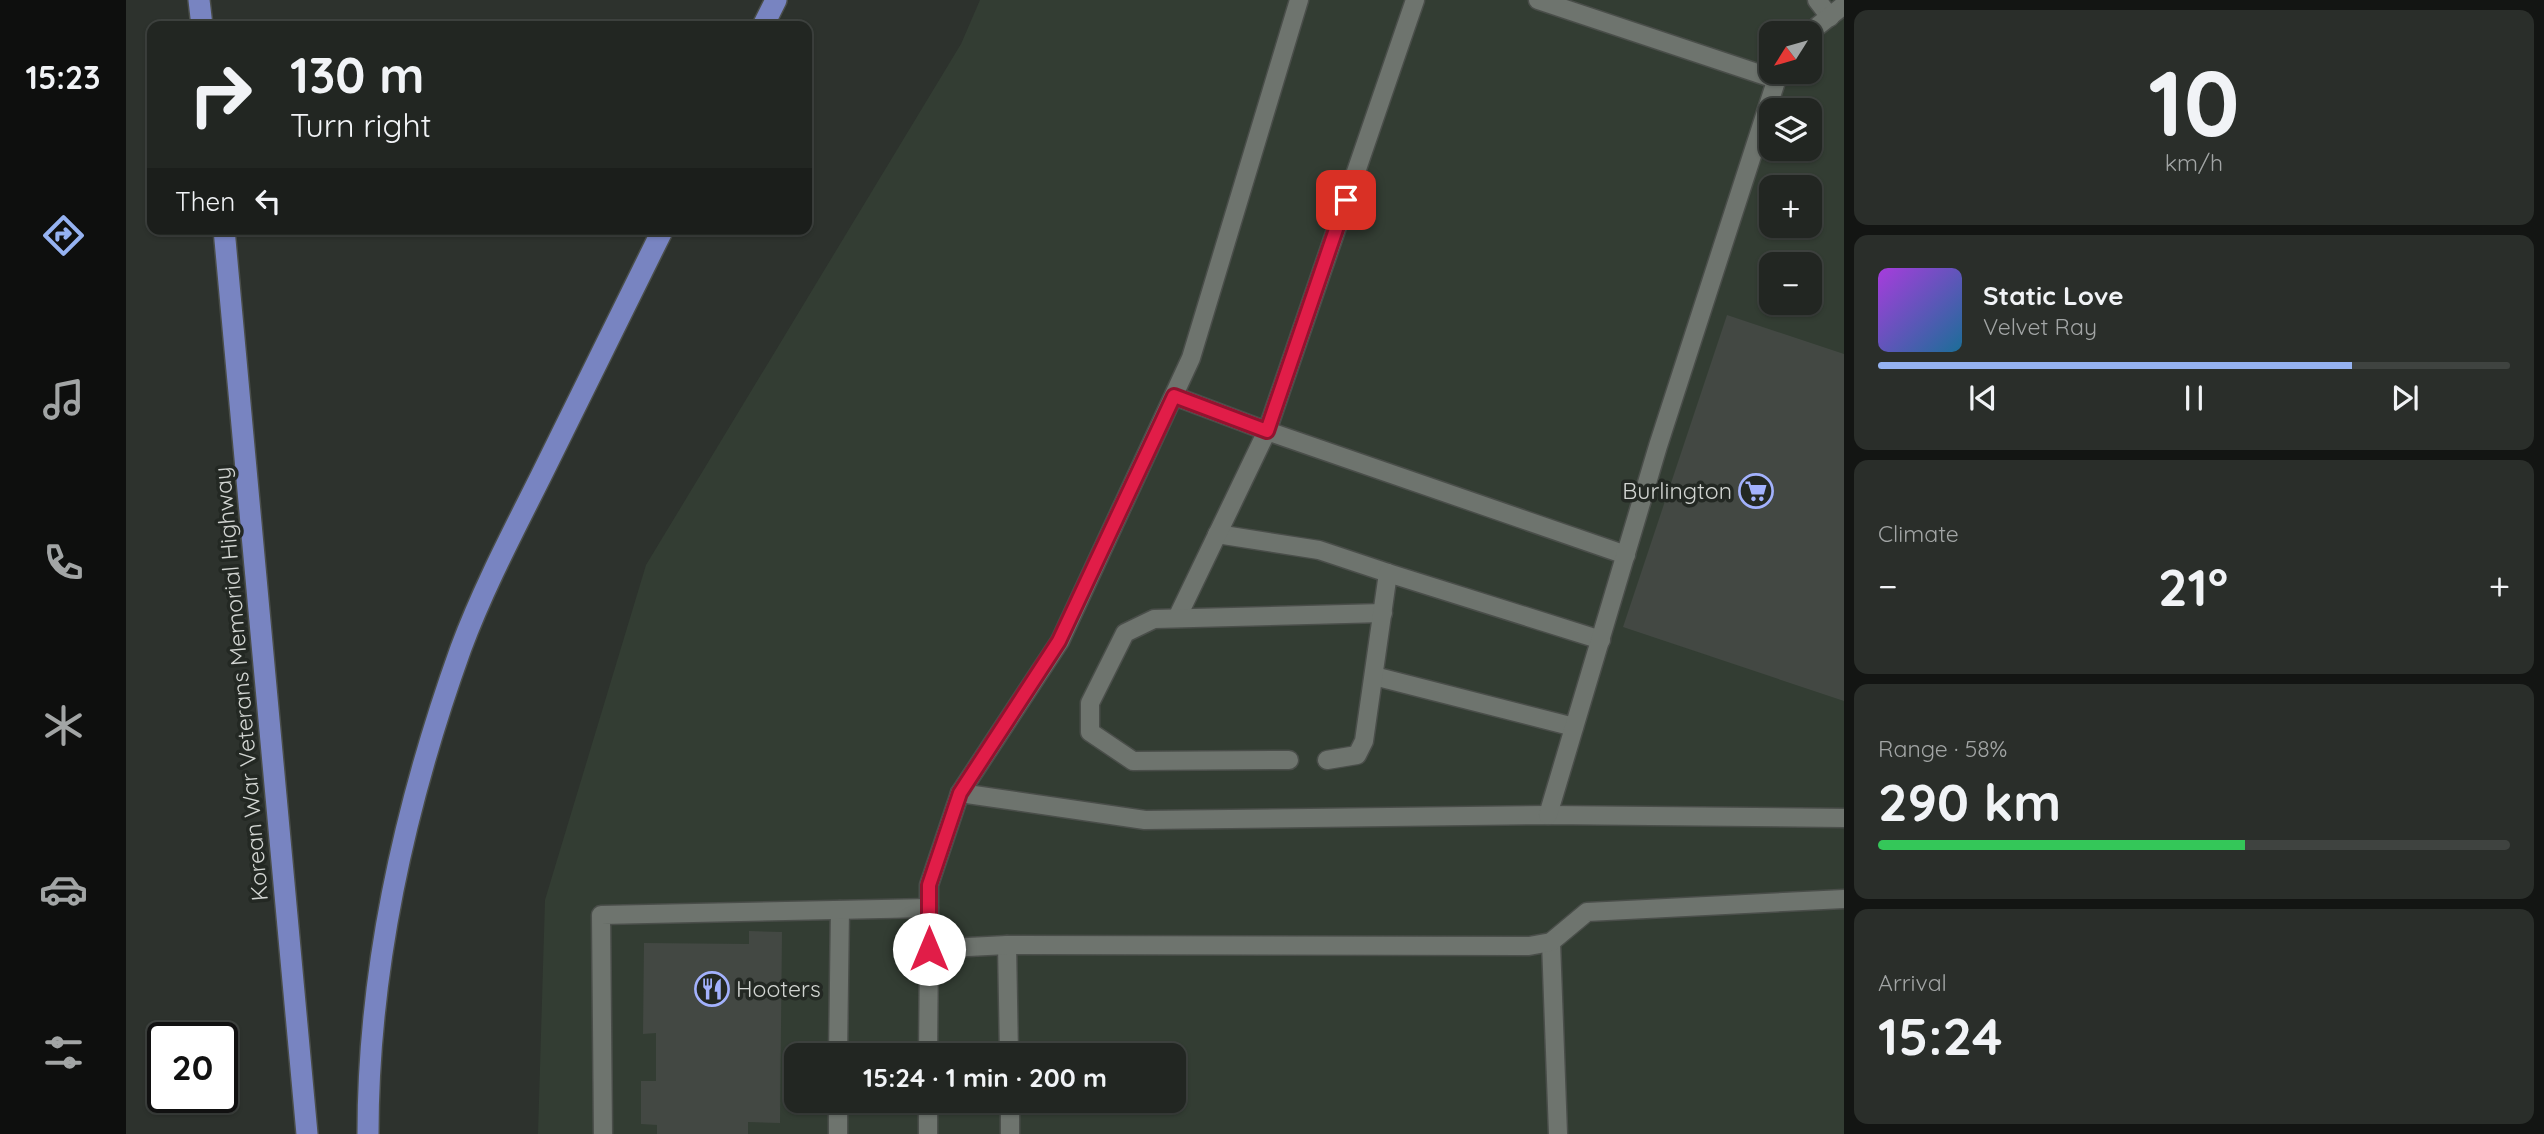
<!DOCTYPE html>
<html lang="en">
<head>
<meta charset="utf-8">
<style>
	:root { --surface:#222622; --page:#2a2e2a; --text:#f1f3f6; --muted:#a2a5a5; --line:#3f4340; --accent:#95b2f1 }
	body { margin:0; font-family:Quicksand,sans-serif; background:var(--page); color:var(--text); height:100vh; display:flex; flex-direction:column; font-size:26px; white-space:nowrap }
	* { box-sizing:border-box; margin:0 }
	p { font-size:23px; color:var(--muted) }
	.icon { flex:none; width:38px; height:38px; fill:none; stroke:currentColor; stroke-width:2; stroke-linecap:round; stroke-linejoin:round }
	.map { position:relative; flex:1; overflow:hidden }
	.details { display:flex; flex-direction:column; gap:10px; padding:10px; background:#131513; width:700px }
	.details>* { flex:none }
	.top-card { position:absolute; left:21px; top:21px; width:665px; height:214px; border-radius:14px; box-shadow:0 2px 5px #0004,0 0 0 2px var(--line); background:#222622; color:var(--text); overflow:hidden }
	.needle { width:46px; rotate:233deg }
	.fabs { position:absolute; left:1633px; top:21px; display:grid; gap:14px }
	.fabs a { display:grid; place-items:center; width:63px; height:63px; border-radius:14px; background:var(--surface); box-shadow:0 2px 5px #0004,0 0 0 2px var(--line); font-size:35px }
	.speed { position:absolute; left:21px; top:1022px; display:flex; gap:14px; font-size:35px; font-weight:700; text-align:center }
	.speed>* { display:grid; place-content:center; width:91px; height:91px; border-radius:50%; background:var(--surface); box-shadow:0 2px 5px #0004,0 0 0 2px var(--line); line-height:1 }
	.speed .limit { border:4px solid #111; border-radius:10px; background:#fff; color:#111 }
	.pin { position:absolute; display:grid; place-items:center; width:60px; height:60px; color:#fff; margin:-30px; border-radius:14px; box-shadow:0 4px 10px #0006 }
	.me { position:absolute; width:77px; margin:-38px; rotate:0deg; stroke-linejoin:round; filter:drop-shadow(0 0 5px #0008) }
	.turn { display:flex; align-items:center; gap:24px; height:147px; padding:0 28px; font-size:32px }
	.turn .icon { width:91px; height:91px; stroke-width:2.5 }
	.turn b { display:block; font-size:49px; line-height:60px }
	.then { display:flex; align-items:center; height:66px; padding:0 28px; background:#0003; gap:14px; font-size:26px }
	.big { font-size:52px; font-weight:700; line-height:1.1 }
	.details .tile { flex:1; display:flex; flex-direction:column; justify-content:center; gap:10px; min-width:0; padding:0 24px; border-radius:14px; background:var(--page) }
	.details .dial { align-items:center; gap:0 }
	.dial b { font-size:91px; line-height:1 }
	.song { display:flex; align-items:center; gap:21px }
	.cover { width:84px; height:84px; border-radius:10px; background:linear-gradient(135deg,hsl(280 70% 55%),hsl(200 70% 35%)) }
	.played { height:7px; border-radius:4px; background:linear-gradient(90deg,var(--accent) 75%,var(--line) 75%) }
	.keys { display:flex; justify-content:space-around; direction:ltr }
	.heat { display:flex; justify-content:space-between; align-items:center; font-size:38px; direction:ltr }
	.charge { height:10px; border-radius:5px; background:linear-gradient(90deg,#34c759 58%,var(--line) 0) }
	.trip { position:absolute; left:658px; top:1043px; width:402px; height:70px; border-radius:14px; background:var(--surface); box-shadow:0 2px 5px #0004,0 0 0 2px var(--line); font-weight:700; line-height:70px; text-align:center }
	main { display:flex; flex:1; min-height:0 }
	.tabs { display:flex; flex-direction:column; width:126px; justify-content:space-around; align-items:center; background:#0e0f0e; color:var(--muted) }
	.tabs .icon { width:49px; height:49px }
	.tabs .selected { color:var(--accent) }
	.tabs b { font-size:32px; color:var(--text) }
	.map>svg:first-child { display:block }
	.built { fill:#333d33; fill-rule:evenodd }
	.building { fill:#434843 }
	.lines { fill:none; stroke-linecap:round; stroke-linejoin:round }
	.service-casing { stroke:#4a4e4a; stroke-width:21 }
	.motorway-casing { stroke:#4a4e4a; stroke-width:24 }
	.service { stroke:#6e746e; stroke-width:18 }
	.motorway { stroke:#7884c1; stroke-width:21 }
	.route-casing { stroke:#92132f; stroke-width:18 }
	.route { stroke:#e11d48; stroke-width:12 }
	.labels { text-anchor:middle; stroke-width:7; stroke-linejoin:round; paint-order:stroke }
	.poi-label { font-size:23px; fill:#d2d5d2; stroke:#232823; text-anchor:end }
	.street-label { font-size:23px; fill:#d2d5d2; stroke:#232823 }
</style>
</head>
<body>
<main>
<nav class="tabs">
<b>15:23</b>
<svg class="icon selected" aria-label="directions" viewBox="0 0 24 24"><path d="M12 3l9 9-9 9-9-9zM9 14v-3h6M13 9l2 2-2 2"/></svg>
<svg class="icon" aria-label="music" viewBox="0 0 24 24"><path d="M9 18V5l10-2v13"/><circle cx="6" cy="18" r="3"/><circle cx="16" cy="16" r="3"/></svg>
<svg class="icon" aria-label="phone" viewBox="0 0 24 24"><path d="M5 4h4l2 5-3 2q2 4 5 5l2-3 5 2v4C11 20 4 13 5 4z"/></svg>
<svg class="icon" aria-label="climate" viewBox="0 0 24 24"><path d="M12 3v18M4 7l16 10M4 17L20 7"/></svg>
<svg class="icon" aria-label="car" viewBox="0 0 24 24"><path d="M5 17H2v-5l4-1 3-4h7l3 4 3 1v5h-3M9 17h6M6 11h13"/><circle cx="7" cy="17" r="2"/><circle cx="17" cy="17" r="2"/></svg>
<svg class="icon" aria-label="filters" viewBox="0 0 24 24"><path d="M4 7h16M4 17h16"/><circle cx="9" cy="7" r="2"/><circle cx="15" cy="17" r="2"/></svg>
</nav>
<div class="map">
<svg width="1718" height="1134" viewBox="0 0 1718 1134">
	<rect width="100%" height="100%" fill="#2d322d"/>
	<path class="built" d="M854,0h864v1134h-1306l7,-234 101,-335 315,-521zM1645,33h39v39h-39zM1645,110h39v39h-39zM1645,187h39v39h-39zM1645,264h39v39h-39zM670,1055h378v46h-378z"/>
	<g class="building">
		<path d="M1601,315l117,39v347l-221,-74z"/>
		<path d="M623,931l33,1 -2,191 -32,-1v12h-91v-9l-16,-1v-43h15v-48l-13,1 1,-91 105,1z"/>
	</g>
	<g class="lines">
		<g class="service-casing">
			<g id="service">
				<path d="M1412,0l237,79"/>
				<path d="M1691,0l13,17"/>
				<path d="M1683,33l35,-28"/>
				<path d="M1048,396l93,35 148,-431"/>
				<path d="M1091,534l102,16 69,23"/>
				<path d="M1051,618l90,-187 359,124"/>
				<path d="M1248,676l200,51"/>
				<path d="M1163,760l-156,1 -43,-29v-29l35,-70 29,-14 229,-6"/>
				<path d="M1201,760l30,-5 7,-14 24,-168 213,67"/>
				<path d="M834,793l185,27 403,-5 296,3"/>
				<path d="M1422,815l110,-369 121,-374"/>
				<path d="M1425,942l7,192"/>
				<path d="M881,945l2,110"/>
				<path d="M803,949v-64l31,-92 100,-152 131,-283 108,-358"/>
				<path d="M712,1055l2,-145"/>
				<path d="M802,1055l1,-106 78,-4 522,1 22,-4 36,-30 257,-13"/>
				<path d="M884,1101v33"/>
				<path d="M477,1134l-2,-219 328,-7"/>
				<path d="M712,1134v-33"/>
				<path d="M802,1134v-33"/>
			</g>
		</g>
		<g class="motorway-casing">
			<g id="motorway">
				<path d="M73,0l3,26"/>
				<path d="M637,26l13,-26"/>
				<path d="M98,229l83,905"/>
				<path d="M242,1134c0,-166 37,-330 93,-486 22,-59 52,-116 80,-172 41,-82 81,-165 122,-247"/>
			</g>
		</g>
		<use href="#service" class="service"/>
		<use href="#motorway" class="motorway"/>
	</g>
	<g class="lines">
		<g class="route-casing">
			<path id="route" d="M803,949v-64l31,-92 99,-152 115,-245 93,35 79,-231"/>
		</g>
		<use href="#route" class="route"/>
	</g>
	<defs>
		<g id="supermarket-ring" transform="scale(1.75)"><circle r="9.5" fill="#232823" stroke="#a3b2fd" stroke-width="1.5"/><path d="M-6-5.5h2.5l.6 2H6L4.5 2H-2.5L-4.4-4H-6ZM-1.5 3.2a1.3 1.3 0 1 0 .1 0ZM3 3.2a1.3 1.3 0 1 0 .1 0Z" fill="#a3b2fd"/></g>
		<g id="restaurant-ring" transform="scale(1.75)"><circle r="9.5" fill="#232823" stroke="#a3b2fd" stroke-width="1.5"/><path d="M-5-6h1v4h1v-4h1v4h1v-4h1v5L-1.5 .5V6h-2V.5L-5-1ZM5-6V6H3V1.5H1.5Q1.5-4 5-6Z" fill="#a3b2fd"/></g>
	</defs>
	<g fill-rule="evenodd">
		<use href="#supermarket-ring" x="1630" y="491"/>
		<use href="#restaurant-ring" x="586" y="989"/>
	</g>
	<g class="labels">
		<g class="poi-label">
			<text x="1606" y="499">Burlington</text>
			<text x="610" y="997" text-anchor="start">Hooters</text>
		</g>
		<g class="street-label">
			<text transform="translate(115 684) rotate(-95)" y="8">Korean War Veterans Memorial Highway</text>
		</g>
	</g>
</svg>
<div class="fabs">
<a><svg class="needle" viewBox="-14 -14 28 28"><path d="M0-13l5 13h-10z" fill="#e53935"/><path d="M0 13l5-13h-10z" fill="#a2a5a5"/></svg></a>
<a><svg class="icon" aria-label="layers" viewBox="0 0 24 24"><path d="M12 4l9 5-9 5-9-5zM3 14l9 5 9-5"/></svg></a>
<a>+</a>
<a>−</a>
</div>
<div class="speed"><div class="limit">20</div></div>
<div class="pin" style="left:1220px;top:200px;background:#d93025"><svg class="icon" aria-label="arrive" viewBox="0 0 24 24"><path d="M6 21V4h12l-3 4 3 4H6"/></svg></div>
<svg class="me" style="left:803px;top:949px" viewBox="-20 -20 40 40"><circle r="19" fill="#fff"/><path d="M0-13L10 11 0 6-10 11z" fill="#e11d48"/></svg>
<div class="trip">15:24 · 1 min · 200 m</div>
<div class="top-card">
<div class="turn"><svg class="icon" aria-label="right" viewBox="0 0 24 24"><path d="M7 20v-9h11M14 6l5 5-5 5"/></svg><div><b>130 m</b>Turn right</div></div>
<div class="then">Then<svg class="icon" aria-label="left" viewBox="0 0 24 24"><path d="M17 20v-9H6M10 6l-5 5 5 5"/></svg></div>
</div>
</div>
<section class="details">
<div class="tile dial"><b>10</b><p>km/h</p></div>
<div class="tile">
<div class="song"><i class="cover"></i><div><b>Static Love</b><p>Velvet Ray</p></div></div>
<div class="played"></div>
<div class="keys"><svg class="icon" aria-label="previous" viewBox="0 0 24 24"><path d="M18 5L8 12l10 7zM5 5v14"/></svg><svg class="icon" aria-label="pause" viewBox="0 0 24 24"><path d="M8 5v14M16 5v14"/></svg><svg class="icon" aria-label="next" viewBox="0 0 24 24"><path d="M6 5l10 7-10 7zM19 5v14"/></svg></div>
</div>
<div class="tile"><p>Climate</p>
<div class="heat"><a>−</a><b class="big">21°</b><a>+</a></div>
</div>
<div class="tile"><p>Range · 58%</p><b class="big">290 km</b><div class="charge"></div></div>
<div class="tile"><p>Arrival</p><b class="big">15:24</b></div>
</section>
</main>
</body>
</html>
